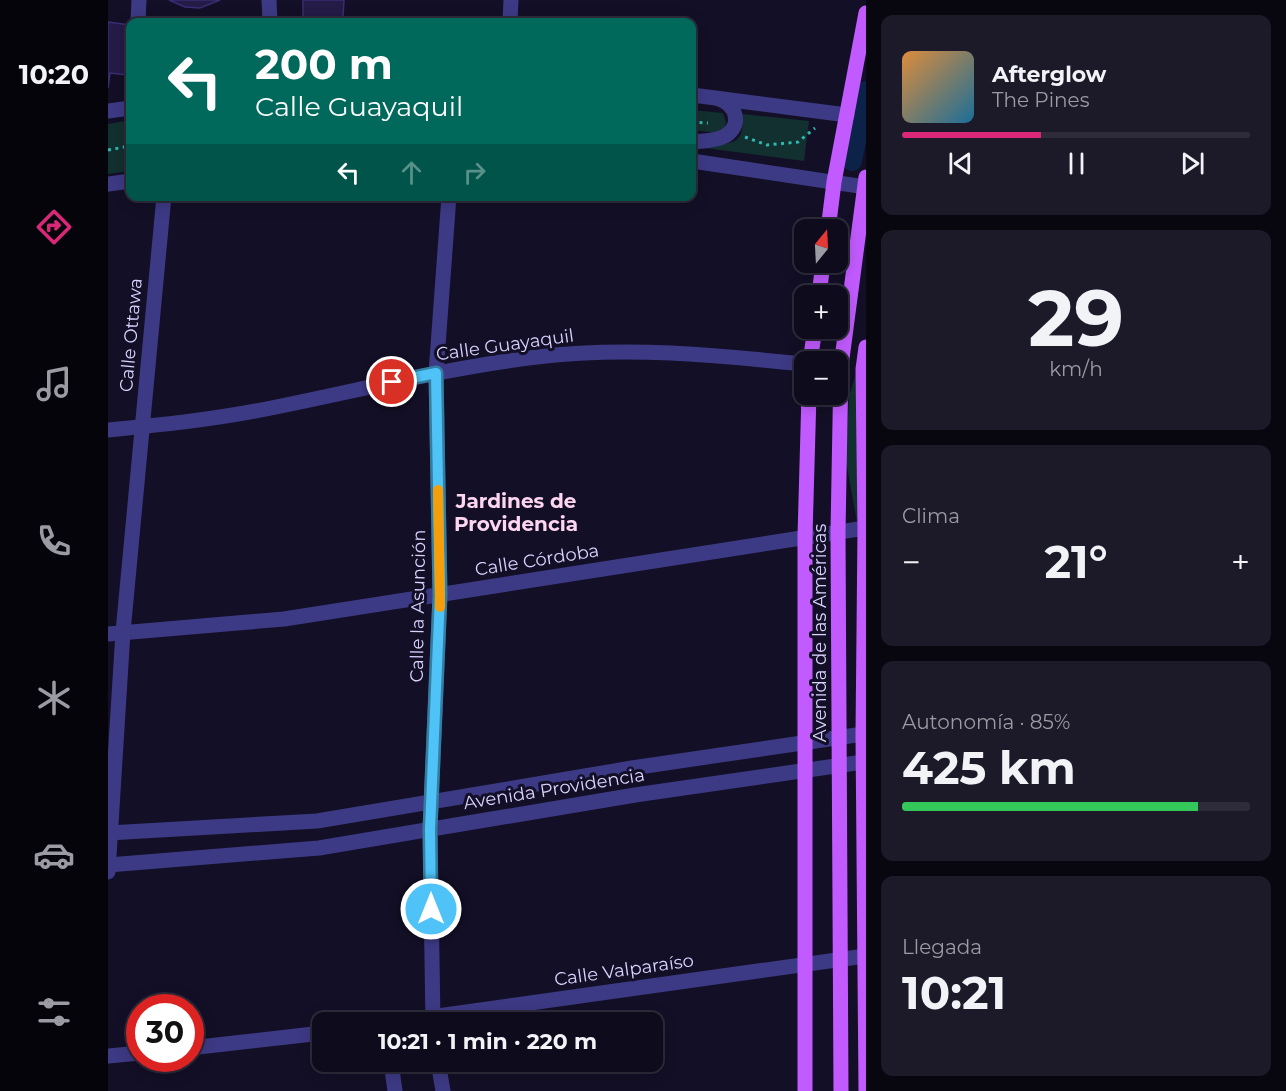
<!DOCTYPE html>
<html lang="es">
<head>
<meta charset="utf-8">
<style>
	:root { --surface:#0e0b1c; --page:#1c1929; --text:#f1f3f6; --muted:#9b9ba3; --line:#2e2b3b; --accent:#db2777 }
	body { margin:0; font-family:Montserrat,sans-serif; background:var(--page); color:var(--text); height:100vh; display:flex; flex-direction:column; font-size:22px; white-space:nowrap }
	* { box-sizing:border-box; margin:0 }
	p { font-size:20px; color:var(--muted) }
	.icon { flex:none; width:33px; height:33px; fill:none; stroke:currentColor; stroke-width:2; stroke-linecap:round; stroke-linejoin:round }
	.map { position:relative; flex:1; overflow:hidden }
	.details { display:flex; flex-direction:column; gap:15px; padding:15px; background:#08060f; width:420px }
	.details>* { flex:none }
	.top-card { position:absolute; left:18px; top:18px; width:570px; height:183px; border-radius:12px; box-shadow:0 3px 15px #0003,0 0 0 2px var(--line); background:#00695c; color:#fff; overflow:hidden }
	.needle { width:39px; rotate:18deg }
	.fabs { position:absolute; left:686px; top:219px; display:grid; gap:12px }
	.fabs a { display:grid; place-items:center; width:54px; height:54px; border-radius:12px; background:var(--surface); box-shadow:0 3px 15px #0003,0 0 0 2px var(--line); font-size:30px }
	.speed { position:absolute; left:18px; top:994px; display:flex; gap:12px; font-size:30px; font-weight:700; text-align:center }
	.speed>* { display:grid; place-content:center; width:78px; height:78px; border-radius:50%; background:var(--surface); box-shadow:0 3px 15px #0003,0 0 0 2px var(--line); line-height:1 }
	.speed .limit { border:9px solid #d22; background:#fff; color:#111 }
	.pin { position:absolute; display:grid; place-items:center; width:51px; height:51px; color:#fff; margin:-26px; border:3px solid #fff; border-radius:50%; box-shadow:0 2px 6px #0007 }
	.me { position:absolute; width:66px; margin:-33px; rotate:0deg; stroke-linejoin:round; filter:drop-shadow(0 0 4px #0008) }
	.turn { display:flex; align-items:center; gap:21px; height:126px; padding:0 30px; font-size:27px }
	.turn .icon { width:78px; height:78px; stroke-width:2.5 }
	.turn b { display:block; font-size:42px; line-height:51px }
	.lanes { display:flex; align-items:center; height:57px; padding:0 30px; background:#0003; justify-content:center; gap:30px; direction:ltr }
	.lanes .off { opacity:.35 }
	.big { font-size:45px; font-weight:700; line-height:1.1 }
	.details .widget { flex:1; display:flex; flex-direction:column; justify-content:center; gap:9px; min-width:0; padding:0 21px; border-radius:12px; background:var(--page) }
	.details .dial { align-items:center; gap:0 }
	.dial b { font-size:78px; line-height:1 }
	.song { display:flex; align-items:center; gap:18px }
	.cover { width:72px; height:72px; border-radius:9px; background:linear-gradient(135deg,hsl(30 70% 55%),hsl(200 70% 35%)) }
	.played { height:6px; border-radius:3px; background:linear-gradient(90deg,var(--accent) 40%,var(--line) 40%) }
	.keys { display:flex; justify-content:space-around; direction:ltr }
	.heat { display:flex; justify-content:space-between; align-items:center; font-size:33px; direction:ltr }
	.charge { height:9px; border-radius:4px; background:linear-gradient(90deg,#34c759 85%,var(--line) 0) }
	.trip { position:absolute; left:204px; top:1012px; width:351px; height:60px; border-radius:12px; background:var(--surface); box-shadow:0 3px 15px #0003,0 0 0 2px var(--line); font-weight:700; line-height:60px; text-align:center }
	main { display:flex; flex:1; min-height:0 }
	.menu { display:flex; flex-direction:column; width:108px; justify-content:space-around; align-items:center; background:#06040b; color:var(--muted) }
	.menu .icon { width:42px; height:42px }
	.menu .active { color:var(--accent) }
	.menu b { font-size:27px; color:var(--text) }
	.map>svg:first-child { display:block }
	.green { fill:#12302f }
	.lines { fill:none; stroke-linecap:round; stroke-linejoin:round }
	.canal { stroke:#0c2248; stroke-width:20 }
	.building { fill:#241b47; stroke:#3b2d73; stroke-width:1.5 }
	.path { stroke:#2fb8b0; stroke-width:3; stroke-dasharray:3 4.5; stroke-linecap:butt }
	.minor { stroke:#3d3a85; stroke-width:15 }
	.major { stroke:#c25bff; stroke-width:15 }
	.route-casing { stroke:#337fa1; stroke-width:15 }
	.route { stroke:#4fc3f7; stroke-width:10 }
	.slow { stroke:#f59e0b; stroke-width:10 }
	.labels { text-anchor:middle; stroke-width:6; stroke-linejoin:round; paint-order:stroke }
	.street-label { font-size:18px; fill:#d9d4ff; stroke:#130f26 }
	.neighbourhood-label { font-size:20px; font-weight:bold; fill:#ffd6f0; stroke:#130f26 }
</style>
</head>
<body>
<main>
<nav class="menu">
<b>10:20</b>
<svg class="icon active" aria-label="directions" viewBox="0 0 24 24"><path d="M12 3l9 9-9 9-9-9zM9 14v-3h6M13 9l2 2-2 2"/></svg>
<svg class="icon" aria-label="music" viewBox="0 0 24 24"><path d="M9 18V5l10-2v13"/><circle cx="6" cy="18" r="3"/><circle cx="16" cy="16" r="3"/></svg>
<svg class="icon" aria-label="phone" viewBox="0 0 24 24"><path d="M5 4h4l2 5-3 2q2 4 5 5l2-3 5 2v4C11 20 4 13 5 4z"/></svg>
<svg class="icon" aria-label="climate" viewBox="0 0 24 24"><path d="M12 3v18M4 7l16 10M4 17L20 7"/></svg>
<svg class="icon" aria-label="car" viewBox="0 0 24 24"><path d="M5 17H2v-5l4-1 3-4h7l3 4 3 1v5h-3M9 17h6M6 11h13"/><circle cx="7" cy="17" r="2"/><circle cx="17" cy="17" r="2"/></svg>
<svg class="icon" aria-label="filters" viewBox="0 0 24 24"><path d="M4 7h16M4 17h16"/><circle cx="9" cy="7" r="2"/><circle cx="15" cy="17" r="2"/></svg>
</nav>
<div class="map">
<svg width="758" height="1091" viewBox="0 0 758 1091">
	<rect width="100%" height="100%" fill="#130f26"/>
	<g class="green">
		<path d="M584,110l31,3 3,9 -2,8 -7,3 -25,-3z"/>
		<path d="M634,114l67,7 -5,40 -99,-13 1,-3c27,-1 39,0 36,-31z"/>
		<path d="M22,120v51l-22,3v-50z"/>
		<path d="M758,342v231l-20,-112 3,-65z"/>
	</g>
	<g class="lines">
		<path class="canal" d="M744,161l14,-70"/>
	</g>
	<g class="building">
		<path d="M61,0h51l-20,8 -15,-1z"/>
		<path d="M195,0h41l-1,17h-40z"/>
		<path d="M0,22l22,3 -3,50 -17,-2 -2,15z"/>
	</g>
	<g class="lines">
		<g class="path">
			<path d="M584,122l16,1"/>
			<path d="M637,137l22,8 31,-3 17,-14"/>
			<path d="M0,150l22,-4"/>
		</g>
		<g class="minor">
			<path d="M161,0l1,22"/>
			<path d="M30,22l1,-22"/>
			<path d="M402,22l1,-22"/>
			<path d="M584,95l155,20"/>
			<path d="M0,111l22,-3"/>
			<path d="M584,142c10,-1 24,-1 33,-6 18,-11 11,-31 -6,-37"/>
			<path d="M584,161l174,26"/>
			<path d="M0,184l22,-3"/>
			<path d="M0,430c51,-5 102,-10 153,-20 92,-18 183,-42 276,-53 89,-11 178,-2 267,7"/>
			<path d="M0,634l176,-15 581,-91"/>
			<path d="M0,833l209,-12 315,-53 231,-34"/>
			<path d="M0,865l211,-17 316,-53 228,-33"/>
			<path d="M0,872l15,-240 41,-436"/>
			<path d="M280,1023l477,-67"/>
			<path d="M325,1023l-3,-194 10,-234 -4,-222 13,-177"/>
			<path d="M82,1048l132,-15"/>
			<path d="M0,1056l32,-3"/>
			<path d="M283,1062l4,29"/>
			<path d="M330,1062l5,29"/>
		</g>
		<g class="major">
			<path d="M720,230l6,-48 32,-169"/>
			<path d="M711,296l4,-34"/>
			<path d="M702,362l5,-34"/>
			<path d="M697,1091v-555l4,-142"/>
			<path d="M733,1091l-3,-559 3,-166 25,-189"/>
			<path d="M758,1091l-3,-357 2,-206 -2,-159 3,-22"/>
		</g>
	</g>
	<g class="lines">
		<g class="route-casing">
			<path id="route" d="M284,382l44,-9 4,222 -10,234 1,80"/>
		</g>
		<use href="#route" class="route"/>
		<path class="slow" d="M330,490l2,117"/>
	</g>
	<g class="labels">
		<g class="street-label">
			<text transform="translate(23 335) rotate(-85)" y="6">Calle Ottawa</text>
			<text transform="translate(397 345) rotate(-8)" y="6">Calle Guayaquil</text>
			<text transform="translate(429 560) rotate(-9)" y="6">Calle Córdoba</text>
			<text transform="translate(310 606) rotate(-89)" y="6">Calle la Asunción</text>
			<text transform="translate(712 633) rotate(-90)" y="6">Avenida de las Américas</text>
			<text transform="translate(446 789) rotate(-9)" y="6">Avenida Providencia</text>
			<text transform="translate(516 970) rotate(-8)" y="6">Calle Valparaíso</text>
		</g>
		<g class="neighbourhood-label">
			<text x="408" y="508">Jardines de<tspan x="408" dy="23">Providencia</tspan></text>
		</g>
	</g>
</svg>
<div class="fabs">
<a><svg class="needle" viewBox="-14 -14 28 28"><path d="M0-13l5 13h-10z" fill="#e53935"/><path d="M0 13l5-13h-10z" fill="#9b9ba3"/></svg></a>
<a>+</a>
<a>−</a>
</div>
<div class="speed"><div class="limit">30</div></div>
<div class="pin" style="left:284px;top:382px;background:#d93025"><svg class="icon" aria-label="arrive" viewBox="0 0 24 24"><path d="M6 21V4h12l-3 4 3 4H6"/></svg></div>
<svg class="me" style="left:323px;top:909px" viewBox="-20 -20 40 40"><circle r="17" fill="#4fc3f7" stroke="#fff" stroke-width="3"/><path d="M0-11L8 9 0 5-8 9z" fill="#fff"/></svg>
<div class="trip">10:21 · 1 min · 220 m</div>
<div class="top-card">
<div class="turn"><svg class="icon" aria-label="left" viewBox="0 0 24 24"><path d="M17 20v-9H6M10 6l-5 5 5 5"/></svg><div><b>200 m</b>Calle Guayaquil</div></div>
<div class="lanes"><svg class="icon" aria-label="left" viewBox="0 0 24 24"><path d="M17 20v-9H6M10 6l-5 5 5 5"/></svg><svg class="icon off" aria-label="ahead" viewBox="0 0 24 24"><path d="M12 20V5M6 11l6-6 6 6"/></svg><svg class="icon off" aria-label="right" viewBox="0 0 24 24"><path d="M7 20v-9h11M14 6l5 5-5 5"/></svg></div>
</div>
</div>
<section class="details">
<div class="widget">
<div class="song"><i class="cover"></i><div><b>Afterglow</b><p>The Pines</p></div></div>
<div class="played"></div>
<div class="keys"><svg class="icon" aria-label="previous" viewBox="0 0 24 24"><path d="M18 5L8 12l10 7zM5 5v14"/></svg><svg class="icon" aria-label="pause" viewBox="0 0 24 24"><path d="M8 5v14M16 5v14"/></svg><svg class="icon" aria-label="next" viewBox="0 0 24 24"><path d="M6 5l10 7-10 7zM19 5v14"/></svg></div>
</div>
<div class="widget dial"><b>29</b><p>km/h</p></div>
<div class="widget"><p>Clima</p>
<div class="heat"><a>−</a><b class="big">21°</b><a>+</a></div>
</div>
<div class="widget"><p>Autonomía · 85%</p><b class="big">425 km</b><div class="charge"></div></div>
<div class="widget"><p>Llegada</p><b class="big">10:21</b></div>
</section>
</main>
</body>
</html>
